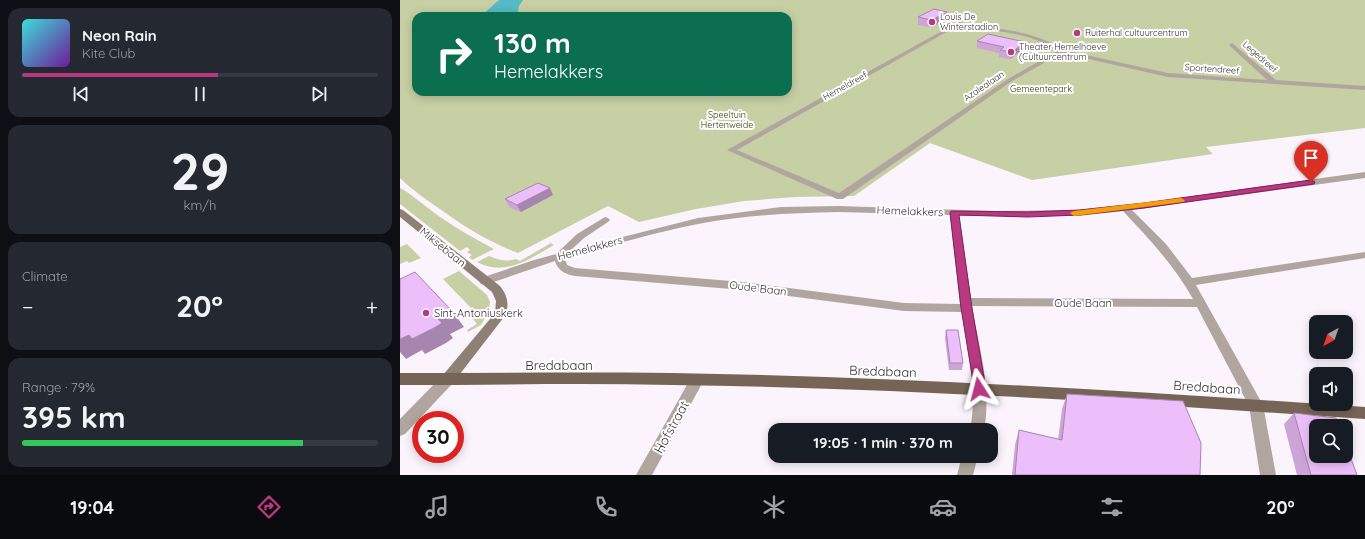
<!DOCTYPE html>
<html lang="en">
<head>
<meta charset="utf-8">
<style>
	:root { --surface:#171b24; --page:#242831; --text:#f1f3f6; --muted:#9ea1a6; --line:#363941; --accent:#b93882 }
	body { margin:0; font-family:Quicksand,sans-serif; background:var(--page); color:var(--text); height:100vh; display:flex; flex-direction:column; font-size:15px; white-space:nowrap }
	* { box-sizing:border-box; margin:0 }
	p { font-size:13px; color:var(--muted) }
	.icon { flex:none; width:22px; height:22px; fill:none; stroke:currentColor; stroke-width:2; stroke-linecap:round; stroke-linejoin:round }
	.map { position:relative; flex:1; overflow:hidden }
	.drawer { display:flex; flex-direction:column; gap:8px; padding:8px; background:#0d0f14; width:400px }
	.drawer>* { flex:none }
	.banner { position:absolute; left:12px; top:12px; width:380px; height:84px; border-radius:12px; box-shadow:0 2px 10px #0003; background:#0b6e4f; color:#fff; overflow:hidden }
	.needle { width:26px; rotate:220deg }
	.tools { position:absolute; left:909px; top:315px; display:grid; gap:8px }
	.tools a { display:grid; place-items:center; width:44px; height:44px; border-radius:8px; background:var(--surface); box-shadow:0 2px 10px #0003; font-size:20px }
	.speed { position:absolute; left:12px; top:411px; display:flex; gap:8px; font-size:20px; font-weight:700; text-align:center }
	.speed>* { display:grid; place-content:center; width:52px; height:52px; border-radius:50%; background:var(--surface); box-shadow:0 2px 10px #0003; line-height:1 }
	.speed .limit { border:6px solid #d22; background:#fff; color:#111 }
	.pin { position:absolute; display:grid; place-items:center; width:34px; height:34px; color:#fff; margin:-41px -17px; border-radius:50% 50% 50% 0; rotate:-45deg; box-shadow:0 0 4px #0007 }
	.pin .icon { rotate:45deg }
	.me { position:absolute; width:44px; margin:-22px; rotate:351deg; stroke-linejoin:round; filter:drop-shadow(0 0 3px #0008) }
	.turn { display:flex; align-items:center; gap:14px; height:84px; padding:0 16px; font-size:18px }
	.turn .icon { width:52px; height:52px; stroke-width:2.5 }
	.turn b { display:block; font-size:28px; line-height:34px }
	.big { font-size:30px; font-weight:700; line-height:1.1 }
	.drawer .card { flex:1; display:flex; flex-direction:column; justify-content:center; gap:6px; min-width:0; padding:0 14px; border-radius:12px; background:var(--page) }
	.drawer .dial { align-items:center; gap:0 }
	.dial b { font-size:52px; line-height:1 }
	.song { display:flex; align-items:center; gap:12px }
	.cover { width:48px; height:48px; border-radius:6px; background:linear-gradient(135deg,hsl(180 70% 55%),hsl(280 70% 35%)) }
	.played { height:4px; border-radius:2px; background:linear-gradient(90deg,var(--accent) 55%,var(--line) 55%) }
	.keys { display:flex; justify-content:space-around; direction:ltr }
	.heat { display:flex; justify-content:space-between; align-items:center; font-size:22px; direction:ltr }
	.charge { height:6px; border-radius:3px; background:linear-gradient(90deg,#34c759 79%,var(--line) 0) }
	.trip { position:absolute; left:368px; top:423px; width:230px; height:40px; border-radius:12px; background:var(--surface); box-shadow:0 2px 10px #0003; font-weight:700; line-height:40px; text-align:center }
	.tab-bar { display:flex; height:64px; justify-content:space-around; align-items:center; background:#090b0e; color:var(--muted) }
	.tab-bar .icon { width:28px; height:28px }
	.tab-bar .selected { color:var(--accent) }
	.tab-bar b { font-size:18px; color:var(--text) }
	main { display:flex; flex:1; min-height:0 }
	.map>svg:first-child { display:block }
	.green { fill:#c7cfa4; fill-rule:evenodd }
	.water { fill:#56bac4 }
	.lines { fill:none; stroke-linecap:round; stroke-linejoin:round }
	.minor { fill:#b1a69f; fill-rule:evenodd }
	.tertiary { fill:#b1a69f; fill-rule:evenodd }
	.secondary { fill:#8e8075; fill-rule:evenodd }
	.primary { fill:#766557; fill-rule:evenodd }
	.wall { fill:#cca4d7 }
	.shaded-wall { fill:#a686af }
	.building { fill:#edbffa; stroke:#a686af }
	.route { fill:#b93882; stroke:#782454 }
	.slow { fill:#f59e0b }
	.poi-dot { fill:#b93882; stroke:#fff; stroke-width:1.5 }
	.labels { text-anchor:middle; stroke-width:4; stroke-linejoin:round; paint-order:stroke }
	.far-poi-label { font-size:9px; fill:#362f37; stroke:#fff; text-anchor:start }
	.far-street-label { font-size:9px; fill:#362f37; stroke:#fff }
	.far-park-label { font-size:9px; fill:#343901; stroke:#fff }
	.street-label { font-size:11px; fill:#362f37; stroke:#fff }
	.poi-label { font-size:11px; fill:#362f37; stroke:#fff; text-anchor:start }
	.near-street-label { font-size:13px; fill:#362f37; stroke:#fff }
</style>
</head>
<body>
<main>
<section class="drawer">
<div class="card">
<div class="song"><i class="cover"></i><div><b>Neon Rain</b><p>Kite Club</p></div></div>
<div class="played"></div>
<div class="keys"><svg class="icon" aria-label="previous" viewBox="0 0 24 24"><path d="M18 5L8 12l10 7zM5 5v14"/></svg><svg class="icon" aria-label="pause" viewBox="0 0 24 24"><path d="M8 5v14M16 5v14"/></svg><svg class="icon" aria-label="next" viewBox="0 0 24 24"><path d="M6 5l10 7-10 7zM19 5v14"/></svg></div>
</div>
<div class="card dial"><b>29</b><p>km/h</p></div>
<div class="card"><p>Climate</p>
<div class="heat"><a>−</a><b class="big">20°</b><a>+</a></div>
</div>
<div class="card"><p>Range · 79%</p><b class="big">395 km</b><div class="charge"></div></div>
</section>
<div class="map">
<svg width="965" height="475" viewBox="0 0 965 475">
	<rect width="100%" height="100%" fill="#fbf4fd"/>
	<g class="green">
		<path d="M0,0h965v128l-159,19 7,7 -181,26 -102,-37 -76,53 -59,1 -51,4 -48,8 -57,13 -31,-16 -90,47c-30,-11 -56,-28 -81,-46 -13,-9 -26,-18 -37,-29zM16,16h372v76h-372z"/>
		<path d="M0,188c5,1 35,26 43,31 16,11 33,20 51,30l-22,11 -3,-3 3,-2 -5,-3 3,-2 -3,-3 -7,4 -60,-47z"/>
		<path d="M151,243l3,2c-24,14 -50,32 -77,17l12,-6c9,4 16,6 27,3l4,2z"/>
		<path d="M7,244l14,14 -12,5 -2,-2 -7,3v-17z"/>
		<path d="M59,271l28,24 3,7 -1,9 -8,14 -13,7 -1,-2 10,-6 -11,-13 5,-3 -28,-29z"/>
	</g>
	<path class="water" d="M99,0h24l-4,6 -2,10h-36z"/>
	<g class="lines">
		<g class="minor">
			<path d="M560,21l2,1 -5,4c35,1 77,4 106,24l105,23 99,7 -37,-34 -1,-1 3,-2 44,37 89,6v4l-197,-13 -106,-24 -50,28 -169,118h-6l-110,-49zM552,29c34,0 77,2 105,22l-49,28 -169,114 -102,-43z"/>
			<path d="M965,172v6l-233,32 34,34 26,34 173,-26v6l-169,27 67,120 13,70h-16l-11,-69 -52,-99 -225,-1c7,42 20,82 12,124h-14c8,-40 -3,-78 -8,-118l-58,-1 -161,-21 -168,-14c-10,-2 -17,-5 -20,-15l-70,24 -4,-1 -2,-3 2,-3 53,-18 22,-6 21,-20 28,-17 3,1 2,2 -2,2 -24,16 -13,12 127,-32 83,-11 57,-1 158,5 83,-1 65,-7zM723,211c26,28 51,54 70,88l-222,-1 -12,-82h120zM438,212l112,3 10,89 -56,-1 -161,-21 -168,-14 -8,-3 -2,-7c44,-12 88,-25 133,-34 47,-9 93,-11 140,-12z"/>
			<path d="M297,374l5,2 2,4 -52,95h-16l56,-99z"/>
			<path d="M562,456h16l-5,19h-16z"/>
		</g>
		<path class="tertiary" d="M48,373l5,2 2,4 -2,4 -48,51 -5,2v-17l43,-44z"/>
		<path class="secondary" d="M0,209l3,1 97,76c8,10 10,20 4,31l-51,66 -5,2 -5,-2 -2,-4 2,-4 52,-62 1,-12 -4,-9 -92,-75z"/>
		<path class="primary" d="M0,373c91,0 181,-1 272,0 231,4 463,18 693,34v12c-231,-16 -462,-31 -693,-34 -91,-2 -181,0 -272,0z"/>
	</g>
	<g class="wall">
		<path d="M547,12l-1,7 -14,8 -14,-2v-8z"/>
		<path d="M577,41l48,1 -1,6 -14,11 -11,-2v-4l-22,-5z"/>
		<path d="M153,195l-32,17 -12,-5 -4,-8z"/>
		<path d="M546,330l17,33 -1,7h-13l-4,-32z"/>
		<path d="M667,394l133,81h-188l3,-30 4,-15 39,10 4,-31z"/>
		<path d="M894,413l63,62h-60l-13,-51z"/>
	</g>
	<g class="shaded-wall">
		<path d="M547,12l-1,7 -14,8v-7z"/>
		<path d="M625,42l-1,6 -14,11 2,-7z"/>
		<path d="M150,188l3,7 -32,17 -4,-7z"/>
		<path d="M53,312l11,15 -14,7 3,4 -7,5 -21,11 -3,-4 -16,9 -6,-7v-13z"/>
	</g>
	<g class="building">
		<path d="M534,9l13,3 -15,8 -14,-3z"/>
		<path d="M588,34l37,8 -13,10 -12,-2 4,-3 -27,-6z"/>
		<path d="M138,183l12,5 -33,17 -12,-6z"/>
		<path d="M15,272l38,40 -15,7 4,4 -8,5 -22,11 -3,-4 -9,4v-60z"/>
		<path d="M546,330h12l5,33h-13z"/>
		<path d="M667,394l116,7 18,42 -1,32h-185l4,-45 43,10z"/>
		<path d="M894,413l42,5 3,8h-23v30h30v-11l11,30h-46z"/>
	</g>
	<path class="route" d="M911,180l4,2 -1,2 -170,24 -65,7 -51,2 -69,-2 13,93 14,81 -2,4 -5,1 -4,-1 -14,-85 -11,-95 1,-2 77,1 51,-2 65,-7z"/>
	<path class="slow" d="M781,198l2,1 2,2 -2,1 -109,14 -4,-3 4,-2z"/>
	<g class="poi-dot">
		<circle cx="532" cy="22" r="4"/>
		<circle cx="677" cy="33" r="4"/>
		<circle cx="611" cy="52" r="4"/>
		<circle cx="26" cy="313" r="4"/>
	</g>
	<g class="labels">
		<g class="far-poi-label">
			<text x="540" y="20">Louis De<tspan x="540" dy="10">Winterstadion</tspan></text>
			<text x="685" y="36">Ruiterhal cultuurcentrum</text>
			<text x="619" y="50">Theater Hemelhoeve<tspan x="619" dy="10">(Cultuurcentrum</tspan></text>
		</g>
		<g class="far-street-label">
			<text transform="translate(860 57) rotate(41)" y="3">Legedreef</text>
			<text transform="translate(812 69) rotate(4)" y="3">Sportendreef</text>
			<text transform="translate(445 86) rotate(-29)" y="3">Hemeldreef</text>
			<text transform="translate(584 86) rotate(-34)" y="3">Azalealaan</text>
		</g>
		<g class="far-park-label">
			<text x="641" y="92">Gemeentepark</text>
			<text x="327" y="118">Speeltuin<tspan x="327" dy="10">Hertenweide</tspan></text>
		</g>
		<g class="street-label">
			<text transform="translate(510 211) rotate(2)" y="4">Hemelakkers</text>
			<text transform="translate(43 247) rotate(39)" y="4">Miksebaan</text>
			<text transform="translate(190 248) rotate(-15)" y="4">Hemelakkers</text>
			<text transform="translate(358 288) rotate(7)" y="4">Oude Baan</text>
			<text x="683" y="307">Oude Baan</text>
		</g>
		<g class="poi-label">
			<text x="34" y="317">Sint-Antoniuskerk</text>
		</g>
		<g class="near-street-label">
			<text x="159" y="370">Bredabaan</text>
			<text transform="translate(483 371) rotate(2)" y="5">Bredabaan</text>
			<text transform="translate(807 387) rotate(4)" y="5">Bredabaan</text>
			<text transform="translate(271 427) rotate(-61)" y="5">Hofstraat</text>
		</g>
	</g>
</svg>
<div class="tools">
<a><svg class="needle" viewBox="-14 -14 28 28"><path d="M0-13l5 13h-10z" fill="#e53935"/><path d="M0 13l5-13h-10z" fill="#9ea1a6"/></svg></a>
<a><svg class="icon" aria-label="sound" viewBox="0 0 24 24"><path d="M4 9h4l5-4v14l-5-4H4zM17 9q2 3 0 6"/></svg></a>
<a><svg class="icon" aria-label="search" viewBox="0 0 24 24"><circle cx="10" cy="10" r="6"/><path d="M15 15l6 6"/></svg></a>
</div>
<div class="speed"><div class="limit">30</div></div>
<div class="pin" style="left:911px;top:182px;background:#d93025"><svg class="icon" aria-label="arrive" viewBox="0 0 24 24"><path d="M6 21V4h12l-3 4 3 4H6"/></svg></div>
<svg class="me" style="left:579px;top:389px" viewBox="-20 -20 40 40"><path d="M0-17L14 15 0 8-14 15z" fill="#b93882" stroke="#fff" stroke-width="4"/></svg>
<div class="trip">19:05 · 1 min · 370 m</div>
<div class="banner">
<div class="turn"><svg class="icon" aria-label="right" viewBox="0 0 24 24"><path d="M7 20v-9h11M14 6l5 5-5 5"/></svg><div><b>130 m</b>Hemelakkers</div></div>
</div>
</div>
</main>
<nav class="tab-bar">
<b>19:04</b>
<svg class="icon selected" aria-label="directions" viewBox="0 0 24 24"><path d="M12 3l9 9-9 9-9-9zM9 14v-3h6M13 9l2 2-2 2"/></svg>
<svg class="icon" aria-label="music" viewBox="0 0 24 24"><path d="M9 18V5l10-2v13"/><circle cx="6" cy="18" r="3"/><circle cx="16" cy="16" r="3"/></svg>
<svg class="icon" aria-label="phone" viewBox="0 0 24 24"><path d="M5 4h4l2 5-3 2q2 4 5 5l2-3 5 2v4C11 20 4 13 5 4z"/></svg>
<svg class="icon" aria-label="climate" viewBox="0 0 24 24"><path d="M12 3v18M4 7l16 10M4 17L20 7"/></svg>
<svg class="icon" aria-label="car" viewBox="0 0 24 24"><path d="M5 17H2v-5l4-1 3-4h7l3 4 3 1v5h-3M9 17h6M6 11h13"/><circle cx="7" cy="17" r="2"/><circle cx="17" cy="17" r="2"/></svg>
<svg class="icon" aria-label="filters" viewBox="0 0 24 24"><path d="M4 7h16M4 17h16"/><circle cx="9" cy="7" r="2"/><circle cx="15" cy="17" r="2"/></svg>
<b>20°</b>
</nav>
</body>
</html>
